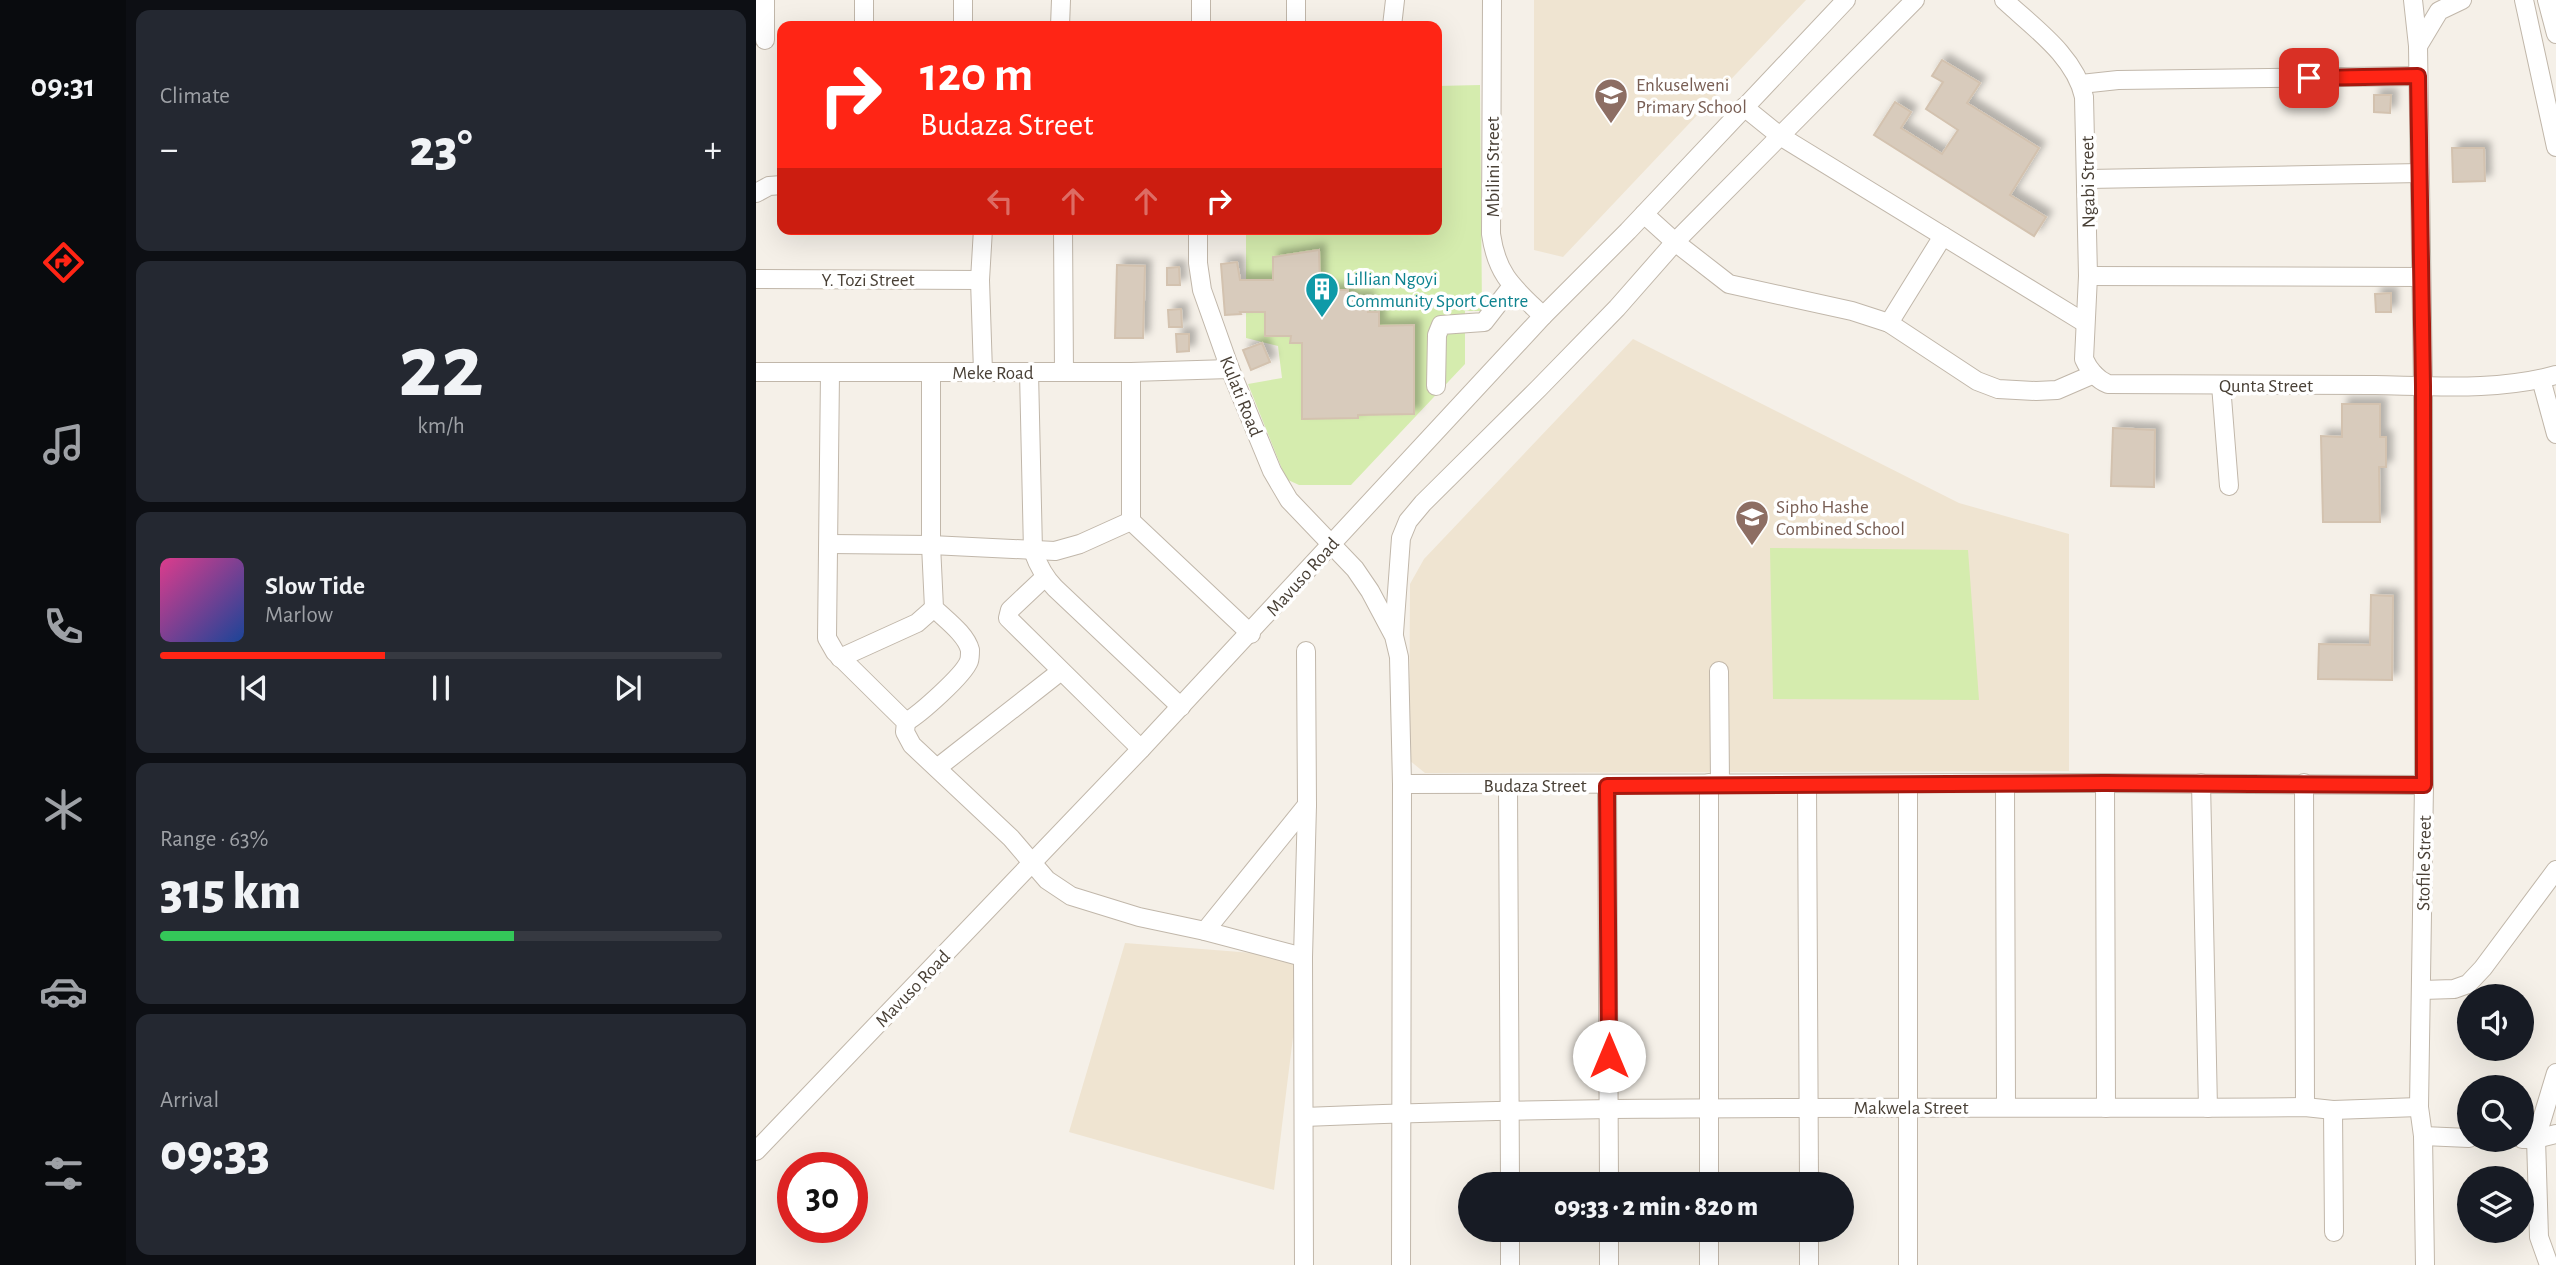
<!DOCTYPE html>
<html lang="en">
<head>
<meta charset="utf-8">
<style>
	:root { --surface:#171b24; --page:#242831; --text:#f1f3f6; --muted:#9ea1a6; --line:#363941; --accent:#ff2515 }
	body { margin:0; font-family:"Alegreya Sans",sans-serif; background:var(--page); color:var(--text); height:100vh; display:flex; flex-direction:column; font-size:26px; white-space:nowrap }
	* { box-sizing:border-box; margin:0 }
	p { font-size:23px; color:var(--muted) }
	.icon { flex:none; width:38px; height:38px; fill:none; stroke:currentColor; stroke-width:2; stroke-linecap:round; stroke-linejoin:round }
	.map { position:relative; flex:1; overflow:hidden }
	.drawer { display:flex; flex-direction:column; gap:10px; padding:10px; background:#0d0f14; width:630px }
	.drawer>* { flex:none }
	.guide { position:absolute; left:21px; top:21px; width:665px; height:214px; border-radius:14px; box-shadow:0 7px 28px #0002; background:#ff2515; color:#fff; overflow:hidden }
	.controls { position:absolute; left:1701px; top:984px; display:grid; gap:14px }
	.controls a { display:grid; place-items:center; width:77px; height:77px; border-radius:50%; background:var(--surface); box-shadow:0 7px 28px #0002; font-size:35px }
	.speed { position:absolute; left:21px; top:1152px; display:flex; gap:14px; font-size:35px; font-weight:700; text-align:center }
	.speed>* { display:grid; place-content:center; width:91px; height:91px; border-radius:50%; background:var(--surface); box-shadow:0 7px 28px #0002; line-height:1 }
	.speed .limit { border:10px solid #d22; background:#fff; color:#111 }
	.pin { position:absolute; display:grid; place-items:center; width:60px; height:60px; color:#fff; margin:-30px; border-radius:14px; box-shadow:0 4px 10px #0006 }
	.me { position:absolute; width:77px; margin:-38px; rotate:0deg; stroke-linejoin:round; filter:drop-shadow(0 0 5px #0008) }
	.turn { display:flex; align-items:center; gap:24px; height:147px; padding:0 28px; font-size:32px }
	.turn .icon { width:91px; height:91px; stroke-width:2.5 }
	.turn b { display:block; font-size:49px; line-height:60px }
	.lanes { display:flex; align-items:center; height:66px; padding:0 28px; background:#0003; justify-content:center; gap:35px; direction:ltr }
	.lanes .off { opacity:.35 }
	.big { font-size:52px; font-weight:800; line-height:1.1 }
	.drawer .widget { flex:1; display:flex; flex-direction:column; justify-content:center; gap:10px; min-width:0; padding:0 24px; border-radius:14px; background:var(--page) }
	.drawer .dial { align-items:center; gap:0 }
	.dial b { font-size:91px; line-height:1 }
	.song { display:flex; align-items:center; gap:21px }
	.cover { width:84px; height:84px; border-radius:10px; background:linear-gradient(135deg,hsl(330 70% 55%),hsl(220 70% 35%)) }
	.played { height:7px; border-radius:4px; background:linear-gradient(90deg,var(--accent) 40%,var(--line) 40%) }
	.keys { display:flex; justify-content:space-around; direction:ltr }
	.heat { display:flex; justify-content:space-between; align-items:center; font-size:38px; direction:ltr }
	.charge { height:10px; border-radius:5px; background:linear-gradient(90deg,#34c759 63%,var(--line) 0) }
	.trip { position:absolute; left:702px; top:1172px; width:396px; height:70px; border-radius:35px; background:var(--surface); box-shadow:0 7px 28px #0002; font-weight:800; line-height:70px; text-align:center }
	main { display:flex; flex:1; min-height:0 }
	.menu { display:flex; flex-direction:column; width:126px; justify-content:space-around; align-items:center; background:#090b0e; color:var(--muted) }
	.menu .icon { width:49px; height:49px }
	.menu .on { color:var(--accent) }
	.menu b { font-size:32px; color:var(--text) }
	.map>svg:first-child { display:block }
	.education { fill:#efe4d1 }
	.green { fill:#d5ecae }
	.building { fill:#d8cbbc; stroke:#d3c2af; stroke-width:2; filter:url(#shadow) }
	.lines { fill:none; stroke-linecap:round; stroke-linejoin:round }
	.minor-casing { stroke:#c1b7aa; stroke-width:20 }
	.minor { stroke:#fff; stroke-width:18 }
	.route-casing { stroke:#a6180e; stroke-width:18 }
	.route { stroke:#ff2515; stroke-width:12 }
	.labels { text-anchor:middle; stroke-width:7; stroke-linejoin:round; paint-order:stroke }
	.education-label { font-size:19px; fill:#785e54; stroke:#fff; text-anchor:start }
	.street-label { font-size:19px; fill:#494036; stroke:#fff }
	.culture-label { font-size:19px; fill:#0d838f; stroke:#fff; text-anchor:start }
</style>
</head>
<body>
<main>
<nav class="menu">
<b>09:31</b>
<svg class="icon on" aria-label="directions" viewBox="0 0 24 24"><path d="M12 3l9 9-9 9-9-9zM9 14v-3h6M13 9l2 2-2 2"/></svg>
<svg class="icon" aria-label="music" viewBox="0 0 24 24"><path d="M9 18V5l10-2v13"/><circle cx="6" cy="18" r="3"/><circle cx="16" cy="16" r="3"/></svg>
<svg class="icon" aria-label="phone" viewBox="0 0 24 24"><path d="M5 4h4l2 5-3 2q2 4 5 5l2-3 5 2v4C11 20 4 13 5 4z"/></svg>
<svg class="icon" aria-label="climate" viewBox="0 0 24 24"><path d="M12 3v18M4 7l16 10M4 17L20 7"/></svg>
<svg class="icon" aria-label="car" viewBox="0 0 24 24"><path d="M5 17H2v-5l4-1 3-4h7l3 4 3 1v5h-3M9 17h6M6 11h13"/><circle cx="7" cy="17" r="2"/><circle cx="17" cy="17" r="2"/></svg>
<svg class="icon" aria-label="filters" viewBox="0 0 24 24"><path d="M4 7h16M4 17h16"/><circle cx="9" cy="7" r="2"/><circle cx="15" cy="17" r="2"/></svg>
</nav>
<section class="drawer">
<div class="widget"><p>Climate</p>
<div class="heat"><a>−</a><b class="big">23°</b><a>+</a></div>
</div>
<div class="widget dial"><b>22</b><p>km/h</p></div>
<div class="widget">
<div class="song"><i class="cover"></i><div><b>Slow Tide</b><p>Marlow</p></div></div>
<div class="played"></div>
<div class="keys"><svg class="icon" aria-label="previous" viewBox="0 0 24 24"><path d="M18 5L8 12l10 7zM5 5v14"/></svg><svg class="icon" aria-label="pause" viewBox="0 0 24 24"><path d="M8 5v14M16 5v14"/></svg><svg class="icon" aria-label="next" viewBox="0 0 24 24"><path d="M6 5l10 7-10 7zM19 5v14"/></svg></div>
</div>
<div class="widget"><p>Range · 63%</p><b class="big">315 km</b><div class="charge"></div></div>
<div class="widget"><p>Arrival</p><b class="big">09:33</b></div>
</section>
<div class="map">
<svg width="1800" height="1265" viewBox="0 0 1800 1265">
	<defs>
		<filter id="shadow"><feDropShadow dx="6" dy="-6" stdDeviation="3.5" flood-color="#0004"/></filter>
	</defs>
	<rect width="100%" height="100%" fill="#f5f0e8"/>
	<g class="education">
		<path d="M778,0h272l-243,257 -29,-7z"/>
		<path d="M877,339l326,164 110,31v237l-644,2 -16,-13 1,-176 14,-25z"/>
		<path d="M369,943l178,14 -29,233 -205,-58z"/>
	</g>
	<g class="green">
		<path d="M724,85l2,226h-17v53l-114,121h-52l-13,-6 -38,-95 34,-6 -4,-32 -32,-8v-109h191v-143z"/>
		<path d="M1014,548l198,2 11,150 -206,-1z"/>
	</g>
	<g class="building">
		<path d="M1186,60l38,23 -13,20 72,45 -29,47 36,22 -12,19 -160,-101 21,-33 16,10 -10,16 41,26 16,-24 -32,-21 17,-27 -11,-6z"/>
		<path d="M1618,95h17l-1,18 -16,-1z"/>
		<path d="M1696,148h32l1,33 -32,1z"/>
		<path d="M563,250l1,37h6v3h22v7h20v15h11v14l35,-1v89l-56,1v3l-56,1v-76h-12l1,-7h-26v-24h-25l1,2 -16,1 -4,-51 16,-2 3,18h33v-23z"/>
		<path d="M361,265l28,1 -2,72h-28z"/>
		<path d="M423,267l1,18h-13v-17z"/>
		<path d="M1635,293v19h-15l-1,-18z"/>
		<path d="M425,309l1,18h-13l-1,-17z"/>
		<path d="M420,334h13v17l-12,1z"/>
		<path d="M506,343l8,19 -19,8 -8,-20z"/>
		<path d="M1586,404h38v33h6v30h-7l1,55h-57l-2,-86 21,1z"/>
		<path d="M1357,428l42,2 -1,57 -43,-1z"/>
		<path d="M1615,595l22,1 -1,84 -74,-1 1,-35 51,1z"/>
	</g>
	<g class="lines">
		<g class="minor-casing">
			<g id="minor">
				<path d="M9,0v40"/>
				<path d="M108,0v26"/>
				<path d="M207,0v26"/>
				<path d="M445,0v26"/>
				<path d="M736,0l-1,234c6,42 23,54 52,82"/>
				<path d="M1248,0c29,27 71,56 80,97l4,179 -4,83c5,11 12,20 24,25 89,1 178,1 267,1 60,1 123,6 181,-10"/>
				<path d="M1657,0l5,46 5,340 1,399 -5,322 4,29 2,129"/>
				<path d="M1768,0l32,147"/>
				<path d="M1791,0l9,34"/>
				<path d="M304,26l1,-26"/>
				<path d="M540,26v-26"/>
				<path d="M636,26l3,-26"/>
				<path d="M1662,46l21,-35 23,-11"/>
				<path d="M1325,84l37,-4 300,-4"/>
				<path d="M988,107l36,29 305,187"/>
				<path d="M1332,179l332,-6"/>
				<path d="M0,193l13,-7 13,-1"/>
				<path d="M888,214l31,28 54,42 123,27 37,12 88,58 21,8 38,2 21,-1 37,-16"/>
				<path d="M227,229l-3,51 3,92"/>
				<path d="M307,229l1,143"/>
				<path d="M442,229v34l4,27 28,79 42,102 17,29 66,69 15,22 24,45 5,21 3,127 -1,481"/>
				<path d="M1332,276l332,1"/>
				<path d="M0,279l224,1"/>
				<path d="M1133,323l54,-87"/>
				<path d="M0,372h375l99,-3"/>
				<path d="M273,372l4,179c5,14 11,26 22,37l126,119"/>
				<path d="M375,372v149l120,113"/>
				<path d="M74,373l-3,265 8,14 71,70 -1,10 7,13 99,93 36,42 24,16 68,21 66,14 98,26"/>
				<path d="M1785,379l15,55"/>
				<path d="M1465,385l8,101"/>
				<path d="M680,386l1,-51 4,-10 43,-3 28,-36"/>
				<path d="M74,544l101,1 124,6 25,-7 51,-23"/>
				<path d="M289,577l-35,33 -2,8 133,131"/>
				<path d="M638,633l7,-95 7,-17 15,-18 116,-115 78,-80 58,-66 240,-242"/>
				<path d="M84,658l77,-35 17,-15"/>
				<path d="M963,671l1,112"/>
				<path d="M150,722c14,-8 58,-47 63,-61 1,-3 1,-9 1,-11 -4,-16 -25,-31 -36,-42l-3,-63v-172"/>
				<path d="M181,768l124,-97"/>
				<path d="M953,783v402"/>
				<path d="M1349,783l1,325"/>
				<path d="M1445,783l7,325"/>
				<path d="M1548,783l1,324"/>
				<path d="M646,784l703,-1 319,2"/>
				<path d="M851,785l2,400"/>
				<path d="M1051,785l2,400"/>
				<path d="M1152,785v480"/>
				<path d="M1249,785l1,322"/>
				<path d="M752,786l2,399"/>
				<path d="M449,931l102,-126"/>
				<path d="M1666,990l32,-1 14,-5 15,-16 73,-98"/>
				<path d="M1577,1110l1,122"/>
				<path d="M548,1117c333,-14 667,-7 1001,-10l28,3 86,-3"/>
				<path d="M1667,1136l46,2"/>
				<path d="M1766,1139h14l20,-5"/>
				<path d="M0,1151l385,-402 402,-433 85,-85 218,-231"/>
				<path d="M754,1230v35"/>
				<path d="M1053,1230v35"/>
				<path d="M548,1265l-1,-308 4,-152 -1,-154"/>
				<path d="M853,1265v-35"/>
				<path d="M953,1265v-35"/>
				<path d="M1793,1265l-10,-28 -3,-98 20,-66"/>
			</g>
		</g>
		<use href="#minor" class="minor"/>
	</g>
	<g class="lines">
		<g class="route-casing">
			<path id="route" d="M853,1056l-2,-270 498,-3 319,2 -1,-399 -5,-310 -109,2"/>
		</g>
		<use href="#route" class="route"/>
	</g>
	<defs>
		<g id="school-pin" transform="scale(1.75)"><path d="M0 17L-7.5 6A9.5 9.5 0 1 1 7.5 6Z" fill="#8d6e63" stroke="#fff"/><path d="M0-5L7-2L0 1L-7-2ZM-4 1L0 2.5L4 1V4Q0 6-4 4Z" fill="#fff"/></g>
		<g id="building-pin" transform="scale(1.75)"><path d="M0 17L-7.5 6A9.5 9.5 0 1 1 7.5 6Z" fill="#0f9aa8" stroke="#fff"/><path d="M-4-6H4V6H1V3H-1V6H-4ZM-2.5-4.3h1.7v1.8h-1.7ZM.8-4.3h1.7v1.8H.8ZM-2.5-1h1.7V.8h-1.7ZM.8-1h1.7V.8H.8Z" fill="#fff"/></g>
	</defs>
	<g fill-rule="evenodd">
		<use href="#school-pin" x="855" y="95"/>
		<use href="#building-pin" x="566" y="289"/>
		<use href="#school-pin" x="996" y="517"/>
	</g>
	<g class="labels">
		<g class="education-label">
			<text x="880" y="91">Enkuselweni<tspan x="880" dy="22">Primary School</tspan></text>
			<text x="1020" y="513">Sipho Hashe<tspan x="1020" dy="22">Combined School</tspan></text>
		</g>
		<g class="street-label">
			<text transform="translate(736 167) rotate(-90)" y="7">Mbilini Street</text>
			<text transform="translate(1331 182) rotate(-91)" y="7">Ngabi Street</text>
			<text x="112" y="286">Y. Tozi Street</text>
			<text x="237" y="379">Meke Road</text>
			<text x="1510" y="392">Qunta Street</text>
			<text transform="translate(486 396) rotate(68)" y="7">Kulati Road</text>
			<text transform="translate(546 576) rotate(-48)" y="7">Mavuso Road</text>
			<text x="779" y="792">Budaza Street</text>
			<text transform="translate(1667 863) rotate(-89)" y="7">Stofile Street</text>
			<text transform="translate(156 988) rotate(-46)" y="7">Mavuso Road</text>
			<text x="1155" y="1114">Makwela Street</text>
		</g>
		<g class="culture-label">
			<text x="590" y="285">Lillian Ngoyi<tspan x="590" dy="22">Community Sport Centre</tspan></text>
		</g>
	</g>
</svg>
<div class="controls">
<a><svg class="icon" aria-label="sound" viewBox="0 0 24 24"><path d="M4 9h4l5-4v14l-5-4H4zM17 9q2 3 0 6"/></svg></a>
<a><svg class="icon" aria-label="search" viewBox="0 0 24 24"><circle cx="10" cy="10" r="6"/><path d="M15 15l6 6"/></svg></a>
<a><svg class="icon" aria-label="layers" viewBox="0 0 24 24"><path d="M12 4l9 5-9 5-9-5zM3 14l9 5 9-5"/></svg></a>
</div>
<div class="speed"><div class="limit">30</div></div>
<div class="pin" style="left:1553px;top:78px;background:#d93025"><svg class="icon" aria-label="arrive" viewBox="0 0 24 24"><path d="M6 21V4h12l-3 4 3 4H6"/></svg></div>
<svg class="me" style="left:853px;top:1056px" viewBox="-20 -20 40 40"><circle r="19" fill="#fff"/><path d="M0-13L10 11 0 6-10 11z" fill="#ff2515"/></svg>
<div class="trip">09:33 · 2 min · 820 m</div>
<div class="guide">
<div class="turn"><svg class="icon" aria-label="right" viewBox="0 0 24 24"><path d="M7 20v-9h11M14 6l5 5-5 5"/></svg><div><b>120 m</b>Budaza Street</div></div>
<div class="lanes"><svg class="icon off" aria-label="left" viewBox="0 0 24 24"><path d="M17 20v-9H6M10 6l-5 5 5 5"/></svg><svg class="icon off" aria-label="ahead" viewBox="0 0 24 24"><path d="M12 20V5M6 11l6-6 6 6"/></svg><svg class="icon off" aria-label="ahead" viewBox="0 0 24 24"><path d="M12 20V5M6 11l6-6 6 6"/></svg><svg class="icon" aria-label="right" viewBox="0 0 24 24"><path d="M7 20v-9h11M14 6l5 5-5 5"/></svg></div>
</div>
</div>
</main>
</body>
</html>
